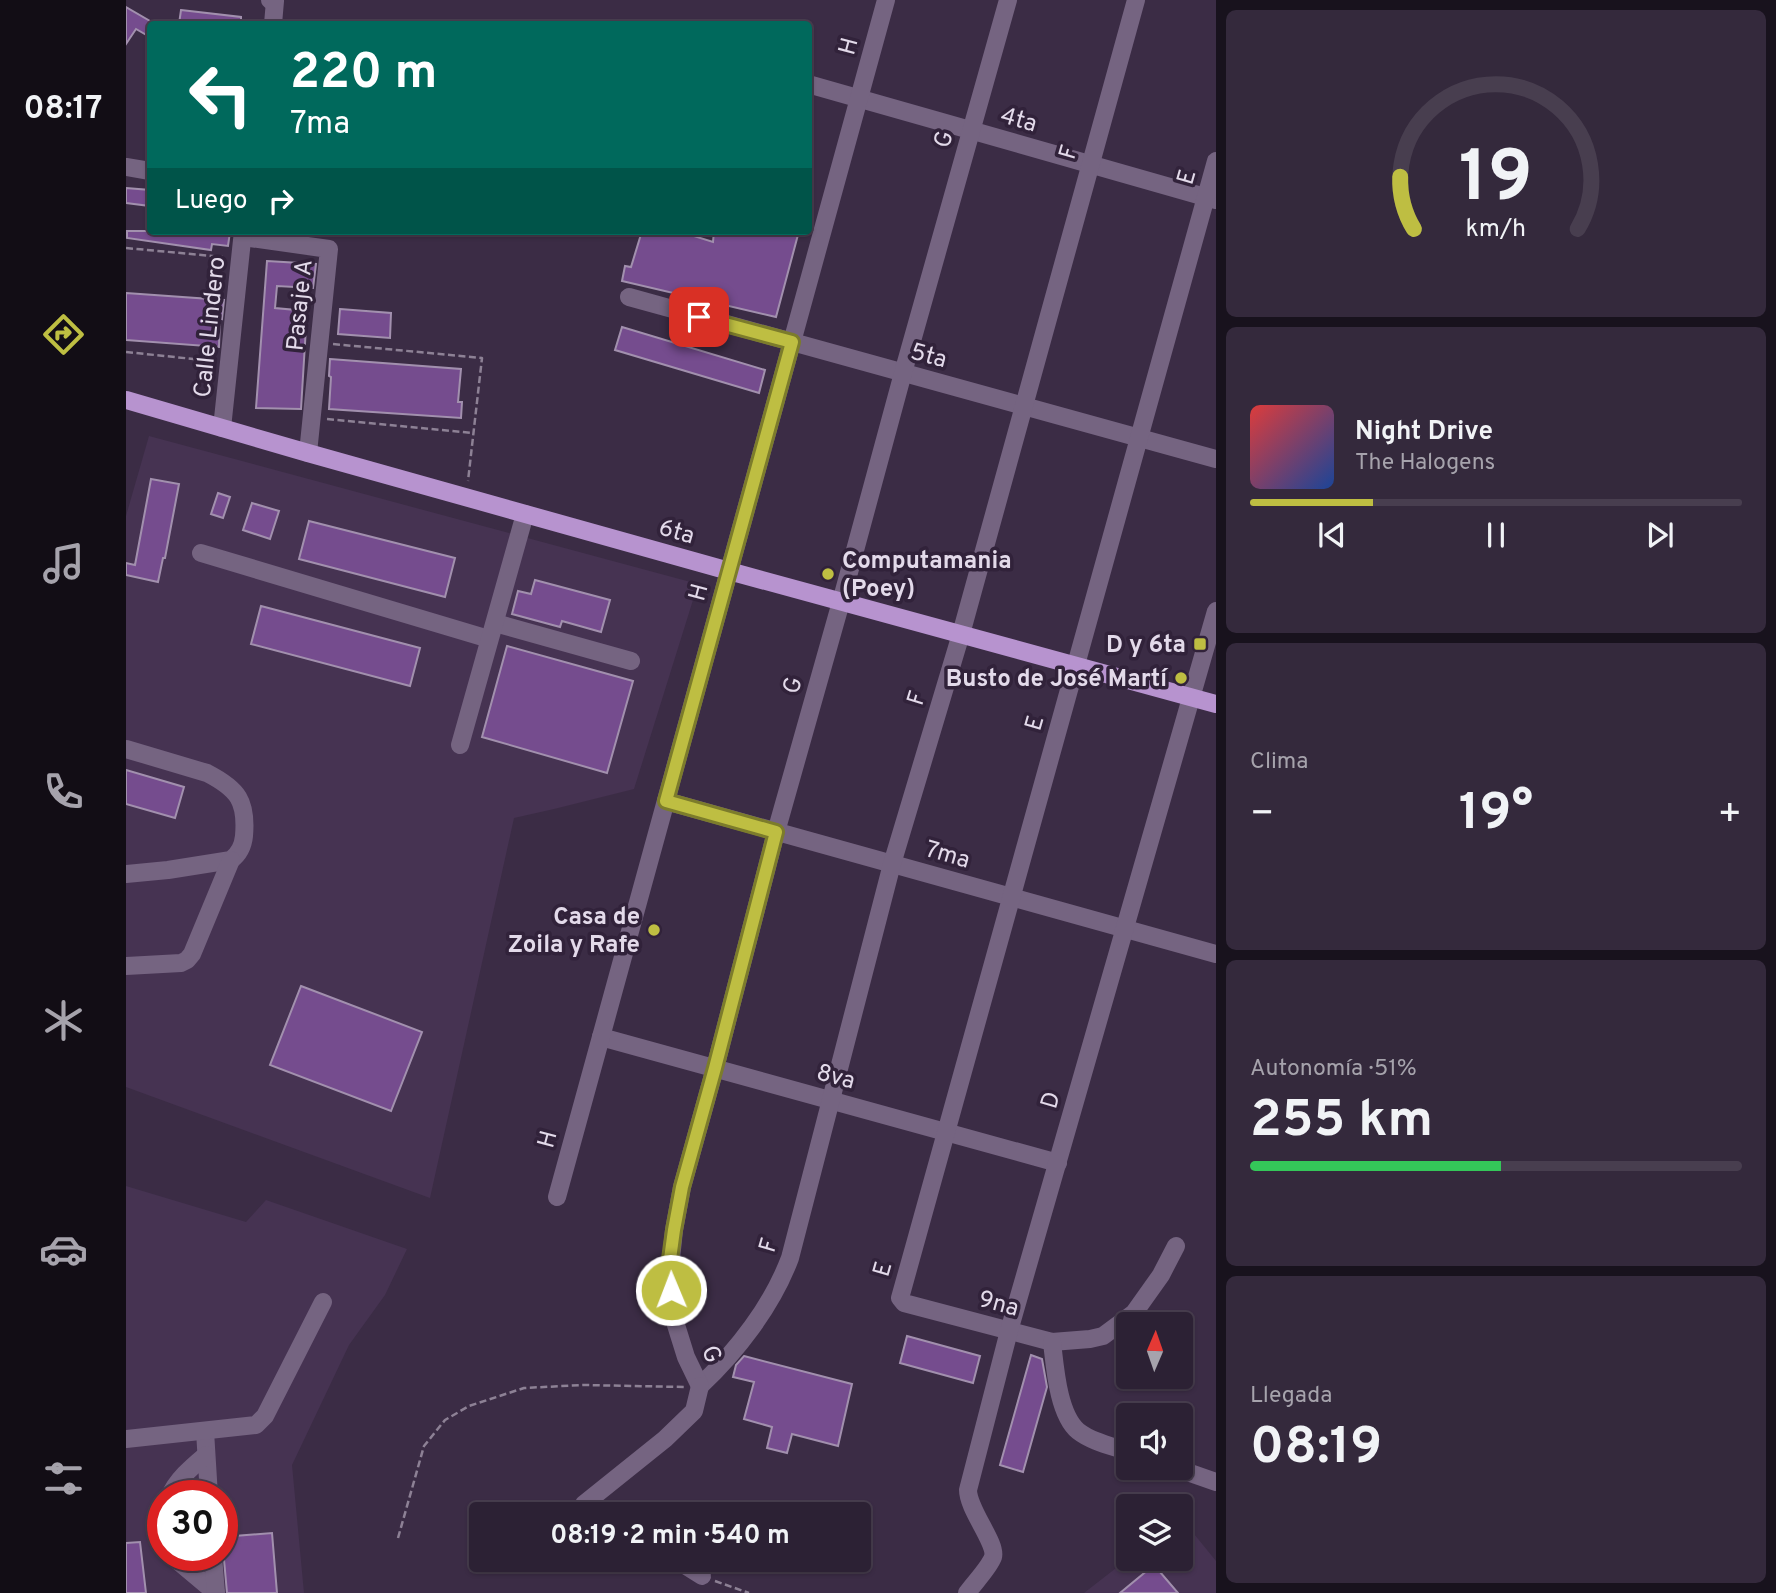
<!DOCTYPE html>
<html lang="es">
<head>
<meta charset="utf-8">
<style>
	:root { --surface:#2c2134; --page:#34293c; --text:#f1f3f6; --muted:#a6a3ac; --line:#483e4f; --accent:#bebe42 }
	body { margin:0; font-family:Overpass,sans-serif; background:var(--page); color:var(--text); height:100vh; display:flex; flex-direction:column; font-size:26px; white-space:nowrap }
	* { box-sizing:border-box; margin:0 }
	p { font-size:23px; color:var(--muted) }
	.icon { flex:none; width:38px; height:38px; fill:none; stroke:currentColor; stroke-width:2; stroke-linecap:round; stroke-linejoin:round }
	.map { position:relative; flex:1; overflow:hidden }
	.panel { display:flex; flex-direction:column; gap:10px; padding:10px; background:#18121d; width:560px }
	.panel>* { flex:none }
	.hud { position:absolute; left:21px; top:21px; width:665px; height:214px; border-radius:7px; box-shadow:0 2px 5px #0004,0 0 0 2px var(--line); background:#00695c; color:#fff; overflow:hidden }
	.needle { width:46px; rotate:2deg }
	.controls { position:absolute; left:990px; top:1312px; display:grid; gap:14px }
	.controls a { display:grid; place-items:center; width:77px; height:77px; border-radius:7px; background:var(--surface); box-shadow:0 2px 5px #0004,0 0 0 2px var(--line); font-size:35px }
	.speed { position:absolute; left:21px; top:1480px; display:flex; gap:14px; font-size:35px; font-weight:700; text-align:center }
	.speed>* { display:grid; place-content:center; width:91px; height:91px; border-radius:50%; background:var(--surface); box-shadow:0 2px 5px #0004,0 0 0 2px var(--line); line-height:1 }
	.speed .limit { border:10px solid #d22; background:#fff; color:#111 }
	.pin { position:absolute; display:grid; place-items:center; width:60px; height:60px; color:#fff; margin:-30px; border-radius:14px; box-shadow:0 4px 10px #0006 }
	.me { position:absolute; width:77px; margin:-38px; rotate:359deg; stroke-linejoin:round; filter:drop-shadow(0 0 5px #0008) }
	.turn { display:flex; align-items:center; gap:24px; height:147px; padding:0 28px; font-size:32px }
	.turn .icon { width:91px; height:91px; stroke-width:2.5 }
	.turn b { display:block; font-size:49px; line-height:60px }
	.then { display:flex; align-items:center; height:66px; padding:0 28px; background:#0003; gap:14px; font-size:26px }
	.big { font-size:52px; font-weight:700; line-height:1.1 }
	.panel .tile { flex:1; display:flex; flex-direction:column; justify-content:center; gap:10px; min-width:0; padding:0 24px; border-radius:10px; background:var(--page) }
	.panel .dial { align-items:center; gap:0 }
	.dial svg { height:182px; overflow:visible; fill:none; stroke:var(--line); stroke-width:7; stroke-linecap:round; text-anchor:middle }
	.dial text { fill:var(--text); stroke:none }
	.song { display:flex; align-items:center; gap:21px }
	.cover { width:84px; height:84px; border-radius:10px; background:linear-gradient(135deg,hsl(0 70% 55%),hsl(220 70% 35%)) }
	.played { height:7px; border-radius:4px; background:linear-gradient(90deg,var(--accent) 25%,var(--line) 25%) }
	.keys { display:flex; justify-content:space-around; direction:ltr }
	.heat { display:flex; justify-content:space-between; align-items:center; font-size:38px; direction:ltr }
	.charge { height:10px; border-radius:5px; background:linear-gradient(90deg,#34c759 51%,var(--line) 0) }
	.trip { position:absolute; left:343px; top:1502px; width:402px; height:70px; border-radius:7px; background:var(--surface); box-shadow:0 2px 5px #0004,0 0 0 2px var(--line); font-weight:700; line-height:70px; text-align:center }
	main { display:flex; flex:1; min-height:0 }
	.tabs { display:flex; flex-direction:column; width:126px; justify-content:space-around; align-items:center; background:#120d15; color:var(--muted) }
	.tabs .icon { width:49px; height:49px }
	.tabs .selected { color:var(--accent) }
	.tabs b { font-size:32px; color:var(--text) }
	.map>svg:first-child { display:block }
	.built { fill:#463352; fill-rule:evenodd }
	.building { fill:#754c8e; stroke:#a290ae; stroke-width:2 }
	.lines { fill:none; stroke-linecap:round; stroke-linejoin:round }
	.path { stroke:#8d8195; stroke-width:2.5; stroke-dasharray:7 3.5; stroke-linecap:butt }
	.minor { stroke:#756481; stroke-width:18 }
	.major { stroke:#b793cf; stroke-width:18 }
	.route-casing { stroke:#7c7c2b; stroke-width:18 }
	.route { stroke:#bebe42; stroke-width:12 }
	.poi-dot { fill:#bebe42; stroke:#31223a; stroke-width:2.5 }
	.labels { text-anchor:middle; stroke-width:7; stroke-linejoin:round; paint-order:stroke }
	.street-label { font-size:24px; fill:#e3daea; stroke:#31223a }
	.poi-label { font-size:24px; font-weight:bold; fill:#e3daea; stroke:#31223a; text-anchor:end }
</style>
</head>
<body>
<main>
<nav class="tabs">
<b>08:17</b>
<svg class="icon selected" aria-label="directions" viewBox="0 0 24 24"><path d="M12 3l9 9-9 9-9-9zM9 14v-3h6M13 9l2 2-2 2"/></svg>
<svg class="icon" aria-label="music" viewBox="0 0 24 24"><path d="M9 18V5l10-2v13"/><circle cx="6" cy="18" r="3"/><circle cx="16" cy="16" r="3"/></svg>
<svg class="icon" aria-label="phone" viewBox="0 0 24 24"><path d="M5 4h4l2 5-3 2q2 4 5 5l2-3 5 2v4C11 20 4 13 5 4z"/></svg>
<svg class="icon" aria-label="climate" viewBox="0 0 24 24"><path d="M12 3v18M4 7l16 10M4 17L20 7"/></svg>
<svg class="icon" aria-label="car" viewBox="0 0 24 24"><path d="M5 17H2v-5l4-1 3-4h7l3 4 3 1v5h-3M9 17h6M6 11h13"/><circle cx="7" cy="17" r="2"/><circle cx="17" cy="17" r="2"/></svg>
<svg class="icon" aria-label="filters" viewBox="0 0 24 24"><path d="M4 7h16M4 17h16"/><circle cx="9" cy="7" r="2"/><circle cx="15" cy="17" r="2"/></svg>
</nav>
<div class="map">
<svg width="1090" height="1593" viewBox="0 0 1090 1593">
	<rect width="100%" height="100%" fill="#3b2c45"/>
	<g class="built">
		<path d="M23,436l549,148 -64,205 -80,20 -40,9 -84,380 -304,-111v-571z"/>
		<path d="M0,1186l120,36 20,-22 141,49 -22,46 -36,50 -57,120 12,128h-178zM37,1496h59v60h-59z"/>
		<path d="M1055,1518l35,43v32h-132l45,-35v1h52z"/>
	</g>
	<g class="building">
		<path d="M0,7l24,14v16l-14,-8 -10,15z"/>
		<path d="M55,10l60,7v7h-62z"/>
		<path d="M0,188l24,2v16l-24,-3z"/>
		<path d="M1,231h94l9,1 -2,14 -16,-2 -1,6 -84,-12z"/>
		<path d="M516,231h36l35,11 1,-11h85l-23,86 -154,-36 3,-15 6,1z"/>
		<path d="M141,261l49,3 -3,24 -36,-2 -2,22 32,3 -6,98 -45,-1z"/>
		<path d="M0,293l98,7 -2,19 -2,-1 -1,29 -93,-7z"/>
		<path d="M214,309l51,4 -1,25 -52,-4z"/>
		<path d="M496,327l143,43 -6,23 -144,-43z"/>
		<path d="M204,359l131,10 -3,33h4l-1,16 -132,-9 2,-32 -2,-1z"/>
		<path d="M25,479l28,5 -14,74h-2l-5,24 -32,-7v-12l9,2z"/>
		<path d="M92,493l12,4 -7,21 -12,-4z"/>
		<path d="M126,503l27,8 -9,28 -27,-9z"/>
		<path d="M183,521l146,37 -10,39 -146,-38z"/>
		<path d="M409,580l75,20 -9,32 -39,-11 -2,6 -48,-13 6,-23 13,3z"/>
		<path d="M135,606l159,42 -10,38 -159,-42z"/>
		<path d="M381,646l126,35 -26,92 -125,-36z"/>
		<path d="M0,770l58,17 -9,31 -49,-14z"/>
		<path d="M175,986l121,46 -31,79 -121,-46z"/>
		<path d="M781,1336l73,20 -7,27 -73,-20z"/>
		<path d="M905,1355l11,4 5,28 -24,85 -23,-7z"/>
		<path d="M618,1356l108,28 -14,62 -46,-12 -5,19 -20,-5 5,-21 -28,-8 10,-37 -21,-5 3,-12z"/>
		<path d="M146,1533l5,60h-50l-5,-56z"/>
		<path d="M14,1542l6,51h-20v-50z"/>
		<path d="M1028,1565l24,28h-58z"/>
	</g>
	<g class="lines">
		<g class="path">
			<path d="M0,248l97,9"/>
			<path d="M207,344l149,14 -14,123"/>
			<path d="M0,352l87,9"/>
			<path d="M201,419l146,14"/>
			<path d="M272,1538l26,-92 21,-26 24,-14 55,-18 59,-3 101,2"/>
			<path d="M589,1581l34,12"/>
		</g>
		<g class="minor">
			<path d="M144,0l5,1 -2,23"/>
			<path d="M682,84l408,116"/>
			<path d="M0,167l24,4"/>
			<path d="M117,237l86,12 -21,204"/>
			<path d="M503,297l587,162"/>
			<path d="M96,428l21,-197"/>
			<path d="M75,553l288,86"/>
			<path d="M369,623l136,38"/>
			<path d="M334,745l65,-231"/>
			<path d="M0,749l81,24c31,16 40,28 37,63 -1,10 -5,18 -13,24l-63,10 -42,4"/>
			<path d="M540,801l550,153"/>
			<path d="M0,966l55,-3 6,-3 5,-6 39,-94"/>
			<path d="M475,1037l457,126"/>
			<path d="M431,1197l329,-1197"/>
			<path d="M1050,1246l-15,29 -27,38 -31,23 -13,3 -38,3 -148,-39 -4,-5 316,-1137"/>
			<path d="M926,1342c3,25 6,72 26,89 14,11 34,15 51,21"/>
			<path d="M574,1386c37,-35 72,-80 90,-128l102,-394 69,-230 175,-634"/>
			<path d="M574,1386l-14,-29 -10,-32 -5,-35v-31l3,-29 8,-43 33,-119 61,-236 65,-230 62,-229 105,-373"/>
			<path d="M79,1431l4,65"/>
			<path d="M0,1439l130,-14 9,-9 58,-114"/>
			<path d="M1050,1468l40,14"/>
			<path d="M44,1496c6,-16 23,-30 36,-41"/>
			<path d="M474,1514l-16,-10 81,-65 29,-28 6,-25"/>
			<path d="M49,1556l3,5 38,32"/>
			<path d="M87,1556l3,37"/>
			<path d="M549,1559l27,17"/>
			<path d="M841,1593c7,-10 22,-25 26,-36 4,-14 -25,-47 -25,-67l41,-159 207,-720"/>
		</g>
		<path class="major" d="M0,400l182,53 421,118 487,133"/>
	</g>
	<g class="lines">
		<g class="route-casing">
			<path id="route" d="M545,1290l-1,-31 4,-29 8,-43 33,-119 61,-236 -110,-31 126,-459 -93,-25"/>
		</g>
		<use href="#route" class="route"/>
	</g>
	<g class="poi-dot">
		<circle cx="702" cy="574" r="7"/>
		<rect x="1067" y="637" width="14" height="14" rx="3.5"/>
		<circle cx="1055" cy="678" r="7"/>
		<circle cx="528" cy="930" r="7"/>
	</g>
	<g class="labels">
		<g class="street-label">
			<text transform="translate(722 46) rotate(-75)" y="8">H</text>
			<text transform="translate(893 119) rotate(16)" y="8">4ta</text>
			<text transform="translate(817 139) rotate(-74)" y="8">G</text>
			<text transform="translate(942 152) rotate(-74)" y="8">F</text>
			<text transform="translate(1060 177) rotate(-74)" y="8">E</text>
			<text transform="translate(173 305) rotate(-84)" y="8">Pasaje A</text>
			<text transform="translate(83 327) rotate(-84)" y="8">Calle Lindero</text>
			<text transform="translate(803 355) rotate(15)" y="8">5ta</text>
			<text transform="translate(551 531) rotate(16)" y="8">6ta</text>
			<text transform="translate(572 592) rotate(-75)" y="8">H</text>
			<text transform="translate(666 685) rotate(-74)" y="8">G</text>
			<text transform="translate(790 698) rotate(-73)" y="8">F</text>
			<text transform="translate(908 723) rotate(-74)" y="8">E</text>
			<text transform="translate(822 854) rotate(16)" y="8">7ma</text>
			<text transform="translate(710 1076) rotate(15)" y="8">8va</text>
			<text transform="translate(924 1100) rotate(-74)" y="8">D</text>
			<text transform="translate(421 1139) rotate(-75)" y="8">H</text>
			<text transform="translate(642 1245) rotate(-74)" y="8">F</text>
			<text transform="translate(756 1269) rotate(-74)" y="8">E</text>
			<text transform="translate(873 1303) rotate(15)" y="8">9na</text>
			<text transform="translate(586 1354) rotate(67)" y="8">G</text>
		</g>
		<g class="poi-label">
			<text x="716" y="568" text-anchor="start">Computamania<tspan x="716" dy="28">(Poey)</tspan></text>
			<text x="1060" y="652">D y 6ta</text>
			<text x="1041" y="686">Busto de José Martí</text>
			<text x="514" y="924">Casa de<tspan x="514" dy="28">Zoila y Rafe</tspan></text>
		</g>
	</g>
</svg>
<div class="controls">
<a><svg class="needle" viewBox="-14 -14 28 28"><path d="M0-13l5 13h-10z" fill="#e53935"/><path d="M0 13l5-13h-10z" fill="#a6a3ac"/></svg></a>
<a><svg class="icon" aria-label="sound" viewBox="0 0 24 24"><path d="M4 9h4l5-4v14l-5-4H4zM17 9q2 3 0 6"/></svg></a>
<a><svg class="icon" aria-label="layers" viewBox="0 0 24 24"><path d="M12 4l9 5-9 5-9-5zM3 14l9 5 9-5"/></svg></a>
</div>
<div class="speed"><div class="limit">30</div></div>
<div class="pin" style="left:573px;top:317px;background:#d93025"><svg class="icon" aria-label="arrive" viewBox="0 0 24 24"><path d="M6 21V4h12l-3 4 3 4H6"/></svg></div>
<svg class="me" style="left:545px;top:1290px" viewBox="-20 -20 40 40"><circle r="17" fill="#bebe42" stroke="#fff" stroke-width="3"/><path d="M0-11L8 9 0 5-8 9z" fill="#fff"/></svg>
<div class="trip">08:19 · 2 min · 540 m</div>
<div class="hud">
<div class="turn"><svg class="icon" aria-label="left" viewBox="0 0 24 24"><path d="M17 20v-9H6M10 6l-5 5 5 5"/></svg><div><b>220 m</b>7ma</div></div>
<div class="then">Luego<svg class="icon" aria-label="right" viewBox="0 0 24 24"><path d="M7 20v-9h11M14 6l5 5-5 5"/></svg></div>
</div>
</div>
<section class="panel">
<div class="tile dial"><svg viewBox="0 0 100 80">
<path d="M14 69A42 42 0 1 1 86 69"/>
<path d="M14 69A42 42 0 0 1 8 46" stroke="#bebe42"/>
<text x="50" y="56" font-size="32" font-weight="700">19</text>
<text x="50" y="72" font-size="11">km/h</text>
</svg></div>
<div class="tile">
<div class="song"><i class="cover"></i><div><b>Night Drive</b><p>The Halogens</p></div></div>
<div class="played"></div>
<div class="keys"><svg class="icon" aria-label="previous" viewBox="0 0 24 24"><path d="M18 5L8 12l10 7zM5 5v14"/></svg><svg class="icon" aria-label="pause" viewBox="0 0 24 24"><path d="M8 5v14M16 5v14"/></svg><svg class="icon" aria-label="next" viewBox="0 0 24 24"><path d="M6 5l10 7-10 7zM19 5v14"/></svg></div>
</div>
<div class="tile"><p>Clima</p>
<div class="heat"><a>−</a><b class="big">19°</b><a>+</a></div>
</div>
<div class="tile"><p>Autonomía · 51%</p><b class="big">255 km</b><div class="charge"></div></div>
<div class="tile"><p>Llegada</p><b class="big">08:19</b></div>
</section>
</main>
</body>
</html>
